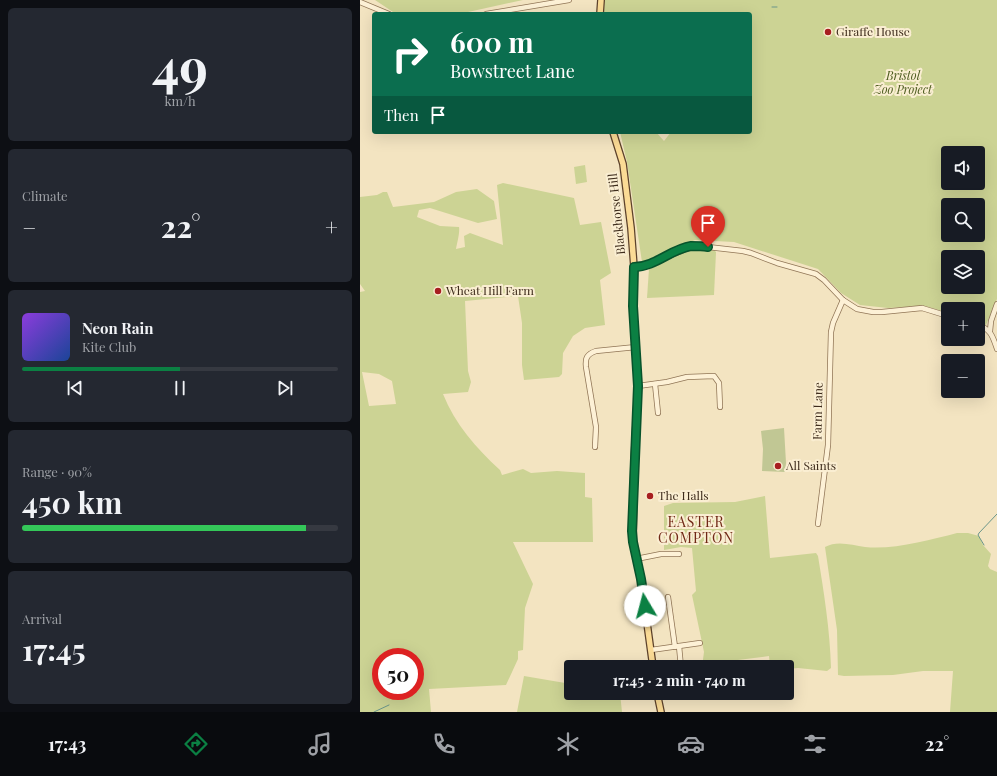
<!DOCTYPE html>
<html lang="en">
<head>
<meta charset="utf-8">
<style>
	:root { --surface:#171b24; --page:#242831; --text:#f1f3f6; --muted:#9ea1a6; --line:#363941; --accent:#0b8043 }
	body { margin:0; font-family:"Playfair Display",serif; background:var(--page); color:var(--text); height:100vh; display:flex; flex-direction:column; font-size:15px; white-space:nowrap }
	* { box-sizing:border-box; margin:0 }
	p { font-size:13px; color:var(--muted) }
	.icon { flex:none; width:22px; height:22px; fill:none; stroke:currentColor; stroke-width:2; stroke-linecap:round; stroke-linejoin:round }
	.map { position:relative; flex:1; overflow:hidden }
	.drawer { display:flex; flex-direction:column; gap:8px; padding:8px; background:#0d0f14; width:360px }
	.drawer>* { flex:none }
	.hud { position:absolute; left:12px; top:12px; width:380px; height:122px; border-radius:4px; box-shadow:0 4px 16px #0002; background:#0b6e4f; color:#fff; overflow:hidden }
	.buttons { position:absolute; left:581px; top:146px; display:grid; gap:8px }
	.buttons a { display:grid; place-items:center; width:44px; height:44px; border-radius:4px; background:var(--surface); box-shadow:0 4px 16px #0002; font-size:20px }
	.speed { position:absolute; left:12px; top:648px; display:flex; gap:8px; font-size:20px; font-weight:700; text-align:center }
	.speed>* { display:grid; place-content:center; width:52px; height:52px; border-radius:50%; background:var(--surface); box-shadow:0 4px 16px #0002; line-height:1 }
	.speed .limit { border:6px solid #d22; background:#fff; color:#111 }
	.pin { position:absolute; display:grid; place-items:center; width:34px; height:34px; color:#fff; margin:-41px -17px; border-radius:50% 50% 50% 0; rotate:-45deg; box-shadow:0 0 4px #0007 }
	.pin .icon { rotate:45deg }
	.me { position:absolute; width:44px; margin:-22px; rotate:352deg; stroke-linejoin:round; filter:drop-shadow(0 0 3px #0008) }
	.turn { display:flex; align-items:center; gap:14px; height:84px; padding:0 12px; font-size:18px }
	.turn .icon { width:52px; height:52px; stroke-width:2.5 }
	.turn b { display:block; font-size:28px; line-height:34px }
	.then { display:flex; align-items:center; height:38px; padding:0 12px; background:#0003; gap:8px; font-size:15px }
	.big { font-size:30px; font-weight:700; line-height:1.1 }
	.drawer .tile { flex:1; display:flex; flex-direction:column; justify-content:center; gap:6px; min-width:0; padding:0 14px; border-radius:6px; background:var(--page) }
	.drawer .dial { align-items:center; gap:0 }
	.dial b { font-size:52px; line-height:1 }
	.song { display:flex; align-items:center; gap:12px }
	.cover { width:48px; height:48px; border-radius:6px; background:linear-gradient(135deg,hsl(270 70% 55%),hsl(220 70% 35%)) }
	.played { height:4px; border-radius:2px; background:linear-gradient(90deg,var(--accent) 50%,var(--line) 50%) }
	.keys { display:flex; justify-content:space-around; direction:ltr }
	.heat { display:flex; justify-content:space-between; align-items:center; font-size:22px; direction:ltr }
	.charge { height:6px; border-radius:3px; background:linear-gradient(90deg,#34c759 90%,var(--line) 0) }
	.trip { position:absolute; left:204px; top:660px; width:230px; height:40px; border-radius:4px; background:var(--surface); box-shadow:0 4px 16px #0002; font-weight:700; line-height:40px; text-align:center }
	.menu { display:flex; height:64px; justify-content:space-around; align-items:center; background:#090b0e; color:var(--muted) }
	.menu .icon { width:28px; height:28px }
	.menu .current { color:var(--accent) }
	.menu b { font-size:18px; color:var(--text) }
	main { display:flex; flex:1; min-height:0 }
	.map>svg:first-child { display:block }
	.green { fill:#ccd394; fill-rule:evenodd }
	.cemetery { fill:#c1c794 }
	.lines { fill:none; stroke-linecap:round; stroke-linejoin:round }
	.stream { stroke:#6a958a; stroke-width:1 }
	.minor-casing { stroke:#907556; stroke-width:6 }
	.major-casing { stroke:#5d422b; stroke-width:8 }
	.minor { stroke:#fdf1d6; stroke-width:4.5 }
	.major { stroke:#fbdb95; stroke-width:5.5 }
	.route-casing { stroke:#07532c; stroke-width:10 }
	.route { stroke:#0b8043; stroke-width:7 }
	.poi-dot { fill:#a71e20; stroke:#faeed2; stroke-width:1.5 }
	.labels { text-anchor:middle; stroke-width:4; stroke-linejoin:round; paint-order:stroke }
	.poi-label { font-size:12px; fill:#3e2c1c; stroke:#faeed2; text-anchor:start }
	.park-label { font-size:12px; font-style:italic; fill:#4e5d20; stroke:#faeed2 }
	.street-label { font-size:12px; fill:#3e2c1c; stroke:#faeed2 }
	.quarter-label { font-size:14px; letter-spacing:1px; fill:#702816; stroke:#faeed2 }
</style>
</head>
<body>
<main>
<section class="drawer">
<div class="tile dial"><b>49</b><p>km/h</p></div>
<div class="tile"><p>Climate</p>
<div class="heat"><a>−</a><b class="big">22°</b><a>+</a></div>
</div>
<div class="tile">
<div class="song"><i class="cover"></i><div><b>Neon Rain</b><p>Kite Club</p></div></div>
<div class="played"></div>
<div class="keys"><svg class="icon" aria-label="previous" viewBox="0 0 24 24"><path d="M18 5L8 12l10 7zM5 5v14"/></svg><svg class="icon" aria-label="pause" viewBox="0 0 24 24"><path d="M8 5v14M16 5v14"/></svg><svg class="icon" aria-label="next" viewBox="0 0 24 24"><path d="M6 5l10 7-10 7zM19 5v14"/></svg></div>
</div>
<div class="tile"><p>Range · 90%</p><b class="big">450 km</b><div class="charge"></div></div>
<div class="tile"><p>Arrival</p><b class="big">17:45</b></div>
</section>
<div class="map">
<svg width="637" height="712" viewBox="0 0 637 712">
	<rect width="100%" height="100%" fill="#f3e4c1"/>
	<g class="green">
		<path d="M15,0h148l-64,14h-63z"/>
		<path d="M244,0h393v299l-11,26 -8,-3v-13h-30v4l-23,-7 -37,2 -28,-3 -19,-12 -23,-24 -84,-27 -39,-2 -53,22 -15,-100 -7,-30h36l8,9 7,-9h79v-118h-147zM588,153h30v30h-30zM588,205h30v30h-30zM588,257h30v30h-30z"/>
		<path d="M225,165l2,17 -11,2 -2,-17z"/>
		<path d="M143,183l71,15 6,27 21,-3 10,51 -11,7 5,45 -20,3 -12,8 -10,17 -1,21 -3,3 -35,3 -2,-15v-42l-4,-27 -53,5 3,70 3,11 -3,10 -25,2c12,30 33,54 57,76l2,5 21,-6 8,4 26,-2 28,2v24l7,1 1,44h-80l20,42 -8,24 -2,42 -5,1v8l-12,26 -77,4 2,23h-71v-420l5,-1 -5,-7v-87l17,-2 6,-3h4l6,15 41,-5 22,-10 21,-3 17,12 3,18 -19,4 -48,-15 -11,2 -2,7 23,9 19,1c1,6 -2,16 -3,22l9,-2 -1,-11 6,-3 33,12 -6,-60zM2,372l17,2 13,7 4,23 -27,2zM21,657h34v34h-34z"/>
		<path d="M331,248l22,1 3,3 -2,43 -67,3 2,-29 17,-10z"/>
		<path d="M405,496l5,62 46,-5 2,3c6,37 12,74 13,112l-4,3 -29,-3 -11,1v-2h-17l-1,-11 -31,4 -19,4v3h-17l2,-15 -12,-57 4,-4 -4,-43 -11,-1 -17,3v-44l9,-3 62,-1z"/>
		<path d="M597,533h11l11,3 4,9 8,9 -3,12 2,3 7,3v140h-47l3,-41h-30l-30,4 -49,1 -6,-1 -1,-45 -12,-83c12,-7 27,-2 40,0 28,3 65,-7 92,-14z"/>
		<path d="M164,676l47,8v9h49l2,19h-105z"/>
	</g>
	<path class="cemetery" d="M424,428l2,35 -1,9 -23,-1 1,-22 -2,-18z"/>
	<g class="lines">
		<g class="stream">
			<path d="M412,7h5"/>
			<path d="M624,545l-6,-10 1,-2 18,-19"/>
			<path d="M14,712l15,-7"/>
		</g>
		<g class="minor-casing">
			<g id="minor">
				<path d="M0,2l29,12"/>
				<path d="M126,14l83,-14"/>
				<path d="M274,267h7l16,-6 34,-14h17l35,4 8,2 26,10 39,11 8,6 19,20 14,9 16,3h9l40,-4 26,8"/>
				<path d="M618,325c13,4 15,12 19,24"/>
				<path d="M630,331l1,-10 6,-17"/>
				<path d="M295,384l3,29"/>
				<path d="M278,386l29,-4 20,-5 27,-1 5,7 1,24"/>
				<path d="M235,447l1,-20 -10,-60c-1,-9 1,-13 10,-16l40,-4"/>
				<path d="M458,524l10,-79 3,-113 2,-9 10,-23"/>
				<path d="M276,559l25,-5h18"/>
				<path d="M308,597l7,50"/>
				<path d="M319,646l2,21"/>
				<path d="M291,650l49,-7"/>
			</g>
		</g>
		<g class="major-casing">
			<g id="major">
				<path d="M240,14l1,-14"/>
				<path d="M253,132l10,32 8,64 3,39 -1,40 5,79 -4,80 -1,76 8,37 12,88"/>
				<path d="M297,693l4,19"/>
			</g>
		</g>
		<use href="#minor" class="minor"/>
		<use href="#major" class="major"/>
	</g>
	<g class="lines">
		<g class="route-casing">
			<path id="route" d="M285,606l-4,-27 -8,-37 -1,-11 6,-145 -5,-80 1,-39c21,0 37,-18 57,-21 6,0 11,0 17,1"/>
		</g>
		<use href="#route" class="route"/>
	</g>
	<g class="poi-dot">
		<circle cx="468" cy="32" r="4"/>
		<circle cx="78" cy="291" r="4"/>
		<circle cx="418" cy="466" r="4"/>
		<circle cx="290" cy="496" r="4"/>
	</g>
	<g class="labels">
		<g class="poi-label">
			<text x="476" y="36">Giraffe House</text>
			<text x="86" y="295">Wheat Hill Farm</text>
			<text x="426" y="470">All Saints</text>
			<text x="298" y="500">The Halls</text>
		</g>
		<g class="park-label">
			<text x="543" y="80">Bristol<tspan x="543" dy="14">Zoo Project</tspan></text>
		</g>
		<g class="street-label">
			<text transform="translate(257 214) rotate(-96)" y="4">Blackhorse Hill</text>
			<text transform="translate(458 411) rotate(-89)" y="4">Farm Lane</text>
		</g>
		<g class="quarter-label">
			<text x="336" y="527">EASTER<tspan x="336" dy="16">COMPTON</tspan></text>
		</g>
	</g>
</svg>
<div class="buttons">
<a><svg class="icon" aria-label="sound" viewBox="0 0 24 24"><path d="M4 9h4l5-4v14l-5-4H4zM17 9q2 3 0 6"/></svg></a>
<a><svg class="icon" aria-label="search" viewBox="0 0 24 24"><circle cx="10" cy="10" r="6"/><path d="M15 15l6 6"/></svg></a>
<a><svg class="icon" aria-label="layers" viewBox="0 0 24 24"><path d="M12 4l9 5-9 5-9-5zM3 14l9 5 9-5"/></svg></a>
<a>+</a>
<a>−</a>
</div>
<div class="speed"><div class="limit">50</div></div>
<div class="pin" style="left:348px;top:247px;background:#d93025"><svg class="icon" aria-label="arrive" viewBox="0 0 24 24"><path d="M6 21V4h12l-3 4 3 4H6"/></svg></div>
<svg class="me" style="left:285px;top:606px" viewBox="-20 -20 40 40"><circle r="19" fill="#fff"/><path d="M0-13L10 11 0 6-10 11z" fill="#0b8043"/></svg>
<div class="trip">17:45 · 2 min · 740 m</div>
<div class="hud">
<div class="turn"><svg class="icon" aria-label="right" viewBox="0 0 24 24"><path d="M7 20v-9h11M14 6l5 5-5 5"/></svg><div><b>600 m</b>Bowstreet Lane</div></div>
<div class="then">Then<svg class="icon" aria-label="arrive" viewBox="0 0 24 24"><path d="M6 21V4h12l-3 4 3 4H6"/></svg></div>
</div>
</div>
</main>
<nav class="menu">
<b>17:43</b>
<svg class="icon current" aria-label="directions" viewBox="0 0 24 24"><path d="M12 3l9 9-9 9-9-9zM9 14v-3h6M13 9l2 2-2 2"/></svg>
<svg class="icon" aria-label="music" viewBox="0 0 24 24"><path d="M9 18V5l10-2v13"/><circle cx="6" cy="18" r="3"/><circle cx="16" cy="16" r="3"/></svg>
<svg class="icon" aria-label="phone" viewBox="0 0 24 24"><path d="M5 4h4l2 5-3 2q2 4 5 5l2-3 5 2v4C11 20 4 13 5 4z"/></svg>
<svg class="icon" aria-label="climate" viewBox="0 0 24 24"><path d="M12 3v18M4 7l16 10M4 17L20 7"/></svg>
<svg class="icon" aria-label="car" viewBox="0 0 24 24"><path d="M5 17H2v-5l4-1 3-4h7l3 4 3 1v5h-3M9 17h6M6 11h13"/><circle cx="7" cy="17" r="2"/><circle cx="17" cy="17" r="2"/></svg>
<svg class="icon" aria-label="filters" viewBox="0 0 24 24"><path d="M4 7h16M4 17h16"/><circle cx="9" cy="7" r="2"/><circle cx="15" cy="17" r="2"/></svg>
<b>22°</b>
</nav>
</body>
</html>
